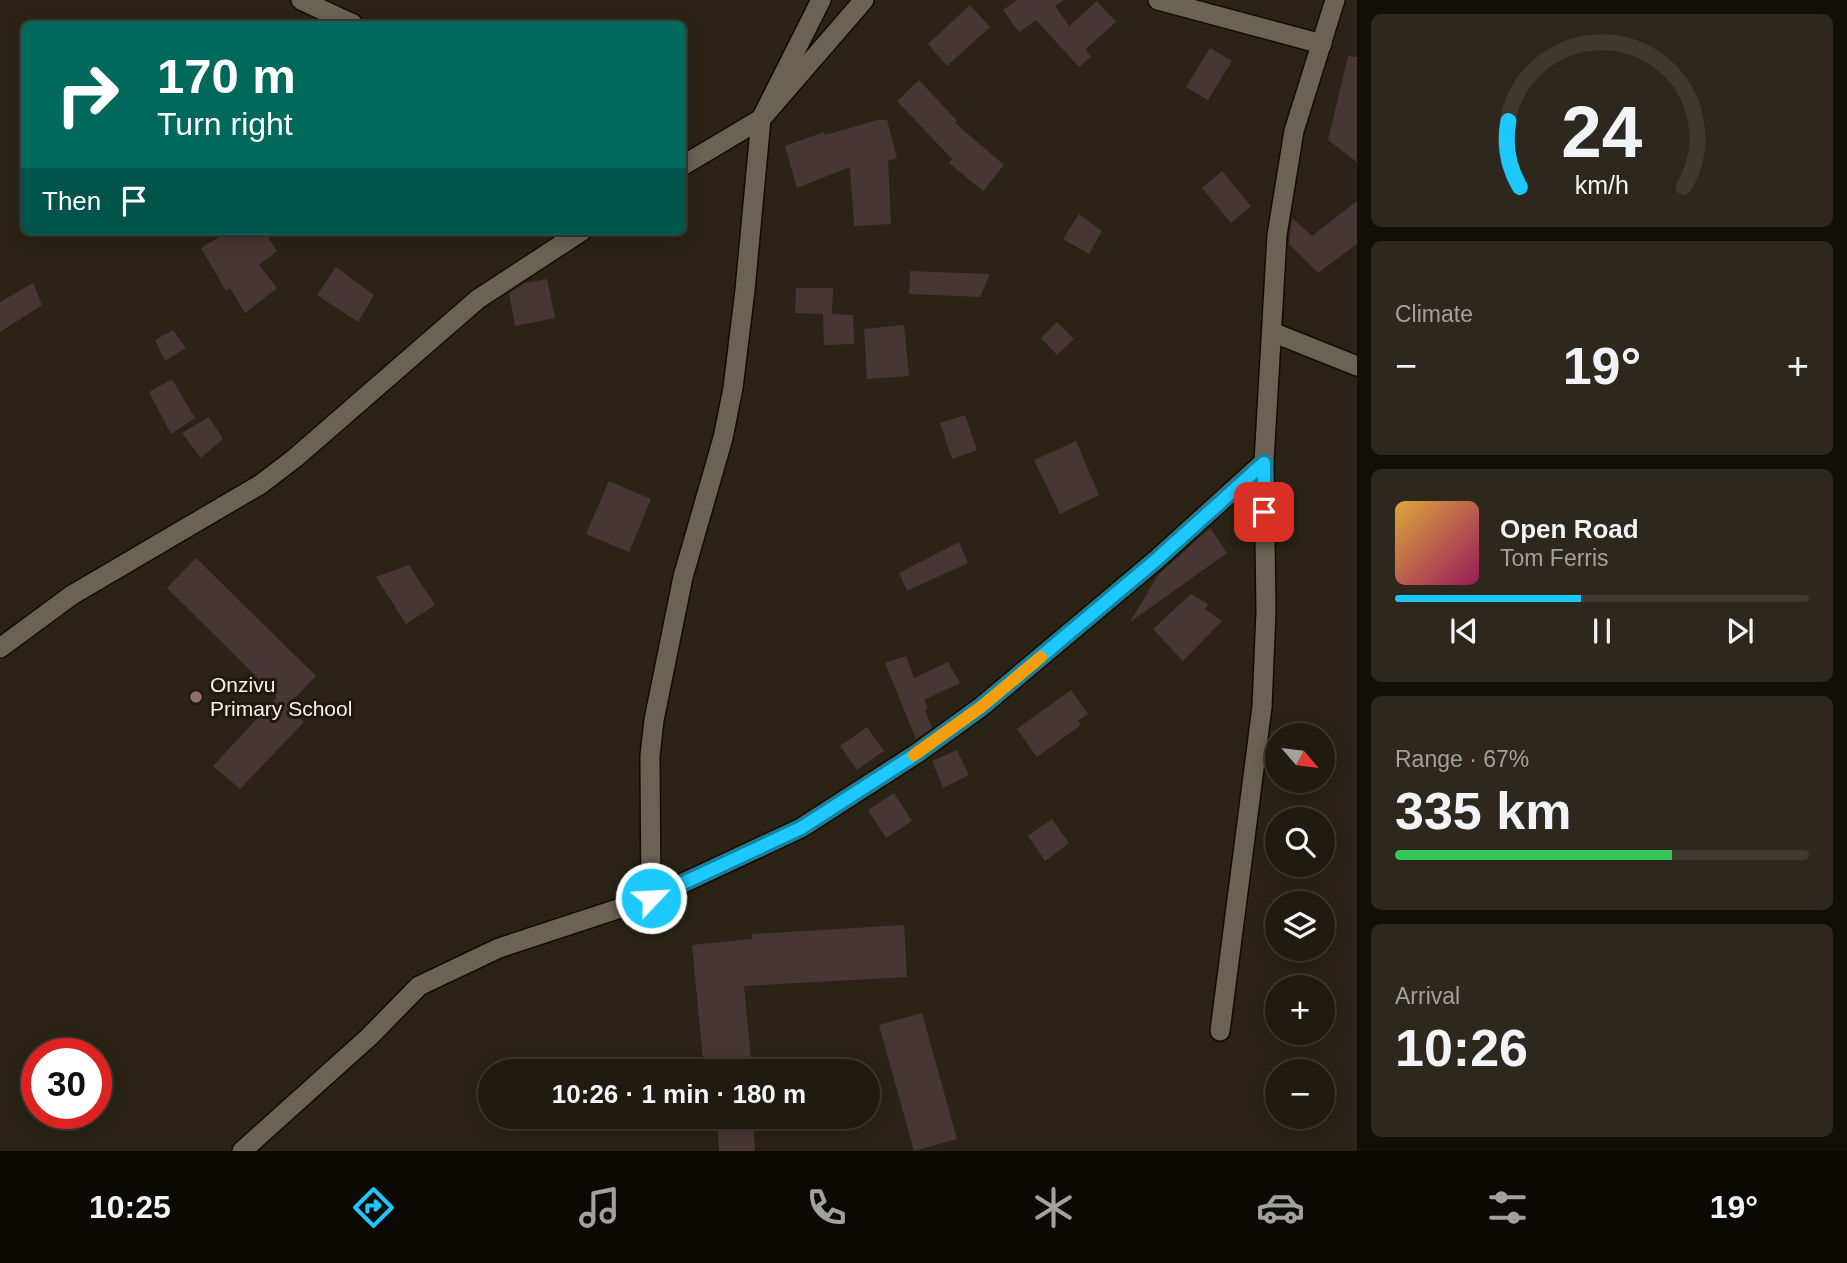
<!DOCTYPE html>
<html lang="en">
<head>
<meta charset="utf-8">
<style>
	:root { --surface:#201a10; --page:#2d271e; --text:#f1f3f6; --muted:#a2a19f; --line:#3d3830; --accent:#1dc9fc }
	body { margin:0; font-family:Arial,sans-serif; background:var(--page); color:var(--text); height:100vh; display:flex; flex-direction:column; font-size:26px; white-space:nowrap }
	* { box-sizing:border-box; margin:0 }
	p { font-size:23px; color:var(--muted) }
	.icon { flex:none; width:38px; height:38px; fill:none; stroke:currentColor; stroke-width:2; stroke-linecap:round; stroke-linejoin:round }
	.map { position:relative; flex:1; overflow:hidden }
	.details { display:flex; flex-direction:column; gap:14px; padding:14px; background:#120e09; width:490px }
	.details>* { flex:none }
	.guide { position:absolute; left:21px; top:21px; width:665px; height:214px; border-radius:10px; box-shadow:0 4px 18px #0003,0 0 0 2px var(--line); background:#00695c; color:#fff; overflow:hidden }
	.needle { width:46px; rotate:118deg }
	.buttons { position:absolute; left:1265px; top:723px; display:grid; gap:14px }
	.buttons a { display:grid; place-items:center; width:70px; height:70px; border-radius:50%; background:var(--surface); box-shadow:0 4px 18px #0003,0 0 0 2px var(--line); font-size:35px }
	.speed { position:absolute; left:21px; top:1038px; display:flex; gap:14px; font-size:35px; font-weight:700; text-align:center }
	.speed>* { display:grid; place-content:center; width:91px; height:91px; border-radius:50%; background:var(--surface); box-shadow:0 4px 18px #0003,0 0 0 2px var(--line); line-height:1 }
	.speed .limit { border:10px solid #d22; background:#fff; color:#111 }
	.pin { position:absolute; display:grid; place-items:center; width:60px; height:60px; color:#fff; margin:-30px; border-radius:14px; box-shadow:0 4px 10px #0006 }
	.me { position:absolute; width:77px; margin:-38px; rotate:65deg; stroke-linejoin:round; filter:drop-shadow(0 0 5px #0008) }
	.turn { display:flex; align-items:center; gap:24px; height:147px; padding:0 21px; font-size:32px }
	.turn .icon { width:91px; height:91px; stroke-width:2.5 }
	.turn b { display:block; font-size:49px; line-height:60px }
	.then { display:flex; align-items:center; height:66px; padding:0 21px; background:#0003; gap:14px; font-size:26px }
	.big { font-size:52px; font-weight:700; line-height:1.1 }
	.details .tile { flex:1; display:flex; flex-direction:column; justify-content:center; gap:10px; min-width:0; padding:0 24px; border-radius:10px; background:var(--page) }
	.details .dial { align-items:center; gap:0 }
	.dial svg { height:182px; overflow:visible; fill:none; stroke:var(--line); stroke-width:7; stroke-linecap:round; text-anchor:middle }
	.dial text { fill:var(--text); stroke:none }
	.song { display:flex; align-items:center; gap:21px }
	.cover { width:84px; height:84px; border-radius:10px; background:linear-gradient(135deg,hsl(40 70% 55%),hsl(330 70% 35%)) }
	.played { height:7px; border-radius:4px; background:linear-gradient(90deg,var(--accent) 45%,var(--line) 45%) }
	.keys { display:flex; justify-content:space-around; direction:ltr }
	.heat { display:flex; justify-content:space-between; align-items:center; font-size:38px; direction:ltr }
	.charge { height:10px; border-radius:5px; background:linear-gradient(90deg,#34c759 67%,var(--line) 0) }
	.trip { position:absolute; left:478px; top:1059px; width:402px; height:70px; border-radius:35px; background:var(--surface); box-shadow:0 4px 18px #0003,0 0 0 2px var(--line); font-weight:700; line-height:70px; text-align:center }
	.menu { display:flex; height:112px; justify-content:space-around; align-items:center; background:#0d0a06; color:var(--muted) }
	.menu .icon { width:49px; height:49px }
	.menu .current { color:var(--accent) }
	.menu b { font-size:32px; color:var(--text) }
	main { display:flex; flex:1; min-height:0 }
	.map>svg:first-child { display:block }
	.building { fill:#473635 }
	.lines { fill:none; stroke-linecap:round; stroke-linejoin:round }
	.minor-casing { stroke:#120c03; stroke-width:22 }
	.minor { stroke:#6a6253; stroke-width:19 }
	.route-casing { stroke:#1383a4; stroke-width:18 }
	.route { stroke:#1dc9fc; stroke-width:12 }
	.slow { stroke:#f59e0b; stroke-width:12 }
	.education-dot { fill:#8d6e63; stroke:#20190d; stroke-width:2.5 }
	.labels { text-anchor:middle; stroke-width:6; stroke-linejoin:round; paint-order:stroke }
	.poi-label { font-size:21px; fill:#f6f1e8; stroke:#20190d; text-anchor:start }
</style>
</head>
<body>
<main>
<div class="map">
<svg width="1357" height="1151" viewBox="0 0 1357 1151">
	<rect width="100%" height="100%" fill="#2a2316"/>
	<g class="building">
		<path d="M1017,0h47l-9,6 14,20 28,-25 19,21 -30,27 5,8 -12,10 -43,-47 -17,12 -16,-22z"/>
		<path d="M970,5l20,22 -43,39 -19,-22z"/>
		<path d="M1210,48l22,13 -24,39 -22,-13z"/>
		<path d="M1348,56l9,1v105l-29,-22z"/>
		<path d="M919,80l38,41 -2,2 49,42 -21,26 -34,-28 3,-4 -55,-58z"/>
		<path d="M877,120h10l10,38 -9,3 3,63 -37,2 -4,-59 -53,21 -12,-42 39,-14 1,3z"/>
		<path d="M1222,171l29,35 -20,17 -29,-35z"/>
		<path d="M1357,201v43l-39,29 -29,-29 3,-26 20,18z"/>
		<path d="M1079,214l23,17 -13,23 -26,-15z"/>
		<path d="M229,231h35l13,20 -18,14 18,23 -32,25 -15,-25 -4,3 -25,-43z"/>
		<path d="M336,267l38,28 -16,27 -41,-27z"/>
		<path d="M910,271l80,3 -10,23 -71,-3z"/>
		<path d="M547,279l8,39 -40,8 -6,-33 16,-10z"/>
		<path d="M33,283l9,22 -42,27v-30z"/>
		<path d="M796,288h37l-1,26 21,1 1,29 -30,1 -1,-31 -28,-1z"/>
		<path d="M1057,322l17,17 -17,16 -16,-17z"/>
		<path d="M904,325l5,51 -42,3 -3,-50z"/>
		<path d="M173,330l13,18 -21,13 -10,-21z"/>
		<path d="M172,379l23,39 -24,16 -22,-42z"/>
		<path d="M965,415l12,35 -25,9 -12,-36z"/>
		<path d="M209,417l14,22 -22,19 -19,-25z"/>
		<path d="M1076,441l23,54 -39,19 -26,-54z"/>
		<path d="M609,481l42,18 -22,53 -43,-18z"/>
		<path d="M1210,528l17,25 -97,69 28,-47z"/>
		<path d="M959,542l9,21 -61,28 -8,-18z"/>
		<path d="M196,558l120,118 -29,30 17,16 -64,67 -27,-23 64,-69 -110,-109z"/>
		<path d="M409,565l26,40 -29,19 -30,-47z"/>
		<path d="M1191,594l17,10 -3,5 17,12 -39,40 -30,-32z"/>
		<path d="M906,656l8,22 34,-16 12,21 -36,17 4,8 -3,2 7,18 -16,11 -31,-76z"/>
		<path d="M1071,690l17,24 -10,7 3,4 -44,32 -20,-28z"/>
		<path d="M867,727l17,24 -27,19 -17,-24z"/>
		<path d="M957,750l12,25 -26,13 -11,-27z"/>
		<path d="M894,793l18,28 -26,17 -18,-28z"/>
		<path d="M1052,819l17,24 -24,18 -17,-25z"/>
		<path d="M904,925l3,52 -163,9 8,85h-48l-12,-126 60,-6v-5z"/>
		<path d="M922,1013l35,126 -43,12 -35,-126z"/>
		<path d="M717,1116h36l2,35h-36z"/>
	</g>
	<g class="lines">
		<g class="minor-casing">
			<g id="minor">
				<path d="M301,0l52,24"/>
				<path d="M1158,0l164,44"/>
				<path d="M682,166l79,-47 103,-119"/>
				<path d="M1272,332l85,34"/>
				<path d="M0,648l72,-53 189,-111 34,-26 183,-159 104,-68"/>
				<path d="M651,898l-1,-142 4,-36 29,-143 40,-139 10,-50 12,-98 16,-171 60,-119"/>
				<path d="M1220,1031l42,-324 4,-96 -2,-149 13,-227 17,-104 41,-131"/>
				<path d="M242,1151l127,-114 50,-51 80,-38 152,-50 150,-70 115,-74 65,-47 175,-147 108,-98"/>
			</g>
		</g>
		<use href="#minor" class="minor"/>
	</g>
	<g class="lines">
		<g class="route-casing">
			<path id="route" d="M651,898l150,-70 115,-74 65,-47 175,-147 108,-97v49"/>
		</g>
		<use href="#route" class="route"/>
		<path class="slow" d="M914,755l67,-48 60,-50"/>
	</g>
	<circle class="education-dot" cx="196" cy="697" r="7"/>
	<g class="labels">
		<g class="poi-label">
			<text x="210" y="692">Onzivu<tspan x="210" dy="24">Primary School</tspan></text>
		</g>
	</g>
</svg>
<div class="buttons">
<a><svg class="needle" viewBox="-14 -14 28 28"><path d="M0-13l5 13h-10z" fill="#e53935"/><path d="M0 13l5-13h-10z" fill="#a2a19f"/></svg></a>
<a><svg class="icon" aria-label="search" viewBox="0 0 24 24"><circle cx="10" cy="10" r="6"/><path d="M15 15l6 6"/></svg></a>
<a><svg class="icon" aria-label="layers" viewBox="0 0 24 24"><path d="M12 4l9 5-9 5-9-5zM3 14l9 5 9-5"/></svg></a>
<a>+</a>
<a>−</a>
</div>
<div class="speed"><div class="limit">30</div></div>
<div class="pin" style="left:1264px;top:512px;background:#d93025"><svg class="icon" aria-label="arrive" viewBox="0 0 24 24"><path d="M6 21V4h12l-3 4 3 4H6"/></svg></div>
<svg class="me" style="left:651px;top:898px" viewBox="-20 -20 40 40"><circle r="17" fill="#1dc9fc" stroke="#fff" stroke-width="3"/><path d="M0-11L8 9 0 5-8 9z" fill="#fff"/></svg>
<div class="trip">10:26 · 1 min · 180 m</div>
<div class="guide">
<div class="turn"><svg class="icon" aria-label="right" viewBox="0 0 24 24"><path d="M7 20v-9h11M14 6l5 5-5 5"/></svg><div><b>170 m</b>Turn right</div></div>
<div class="then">Then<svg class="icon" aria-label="arrive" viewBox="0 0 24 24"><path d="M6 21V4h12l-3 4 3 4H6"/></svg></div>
</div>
</div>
<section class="details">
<div class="tile dial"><svg viewBox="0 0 100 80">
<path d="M14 69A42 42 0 1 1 86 69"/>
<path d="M14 69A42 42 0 0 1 9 40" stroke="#1dc9fc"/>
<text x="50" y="56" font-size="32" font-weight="700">24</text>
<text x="50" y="72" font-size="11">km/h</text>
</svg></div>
<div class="tile"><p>Climate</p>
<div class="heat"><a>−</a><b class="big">19°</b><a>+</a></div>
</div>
<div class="tile">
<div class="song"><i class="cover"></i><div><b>Open Road</b><p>Tom Ferris</p></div></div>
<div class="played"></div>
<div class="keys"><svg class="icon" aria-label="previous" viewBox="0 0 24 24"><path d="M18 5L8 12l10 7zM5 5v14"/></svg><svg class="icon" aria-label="pause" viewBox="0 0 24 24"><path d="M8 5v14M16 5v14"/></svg><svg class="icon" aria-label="next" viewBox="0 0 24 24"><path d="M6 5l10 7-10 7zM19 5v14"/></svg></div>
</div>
<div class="tile"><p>Range · 67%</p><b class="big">335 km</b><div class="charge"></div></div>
<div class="tile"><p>Arrival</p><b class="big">10:26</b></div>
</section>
</main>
<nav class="menu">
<b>10:25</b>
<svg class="icon current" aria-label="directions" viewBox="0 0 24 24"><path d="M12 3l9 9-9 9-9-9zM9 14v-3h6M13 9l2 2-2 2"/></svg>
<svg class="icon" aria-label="music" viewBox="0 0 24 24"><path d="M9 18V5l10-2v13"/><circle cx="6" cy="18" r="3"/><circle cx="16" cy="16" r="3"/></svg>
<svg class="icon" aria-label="phone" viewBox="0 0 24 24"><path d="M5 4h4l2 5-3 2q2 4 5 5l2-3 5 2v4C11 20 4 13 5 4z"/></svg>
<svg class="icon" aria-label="climate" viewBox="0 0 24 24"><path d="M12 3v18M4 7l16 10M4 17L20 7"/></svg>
<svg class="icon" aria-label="car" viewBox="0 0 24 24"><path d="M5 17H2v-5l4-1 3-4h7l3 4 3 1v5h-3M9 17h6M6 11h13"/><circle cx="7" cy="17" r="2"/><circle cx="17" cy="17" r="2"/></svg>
<svg class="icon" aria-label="filters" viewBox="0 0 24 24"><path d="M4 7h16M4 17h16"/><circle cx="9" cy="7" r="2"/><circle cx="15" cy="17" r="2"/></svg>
<b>19°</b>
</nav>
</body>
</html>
